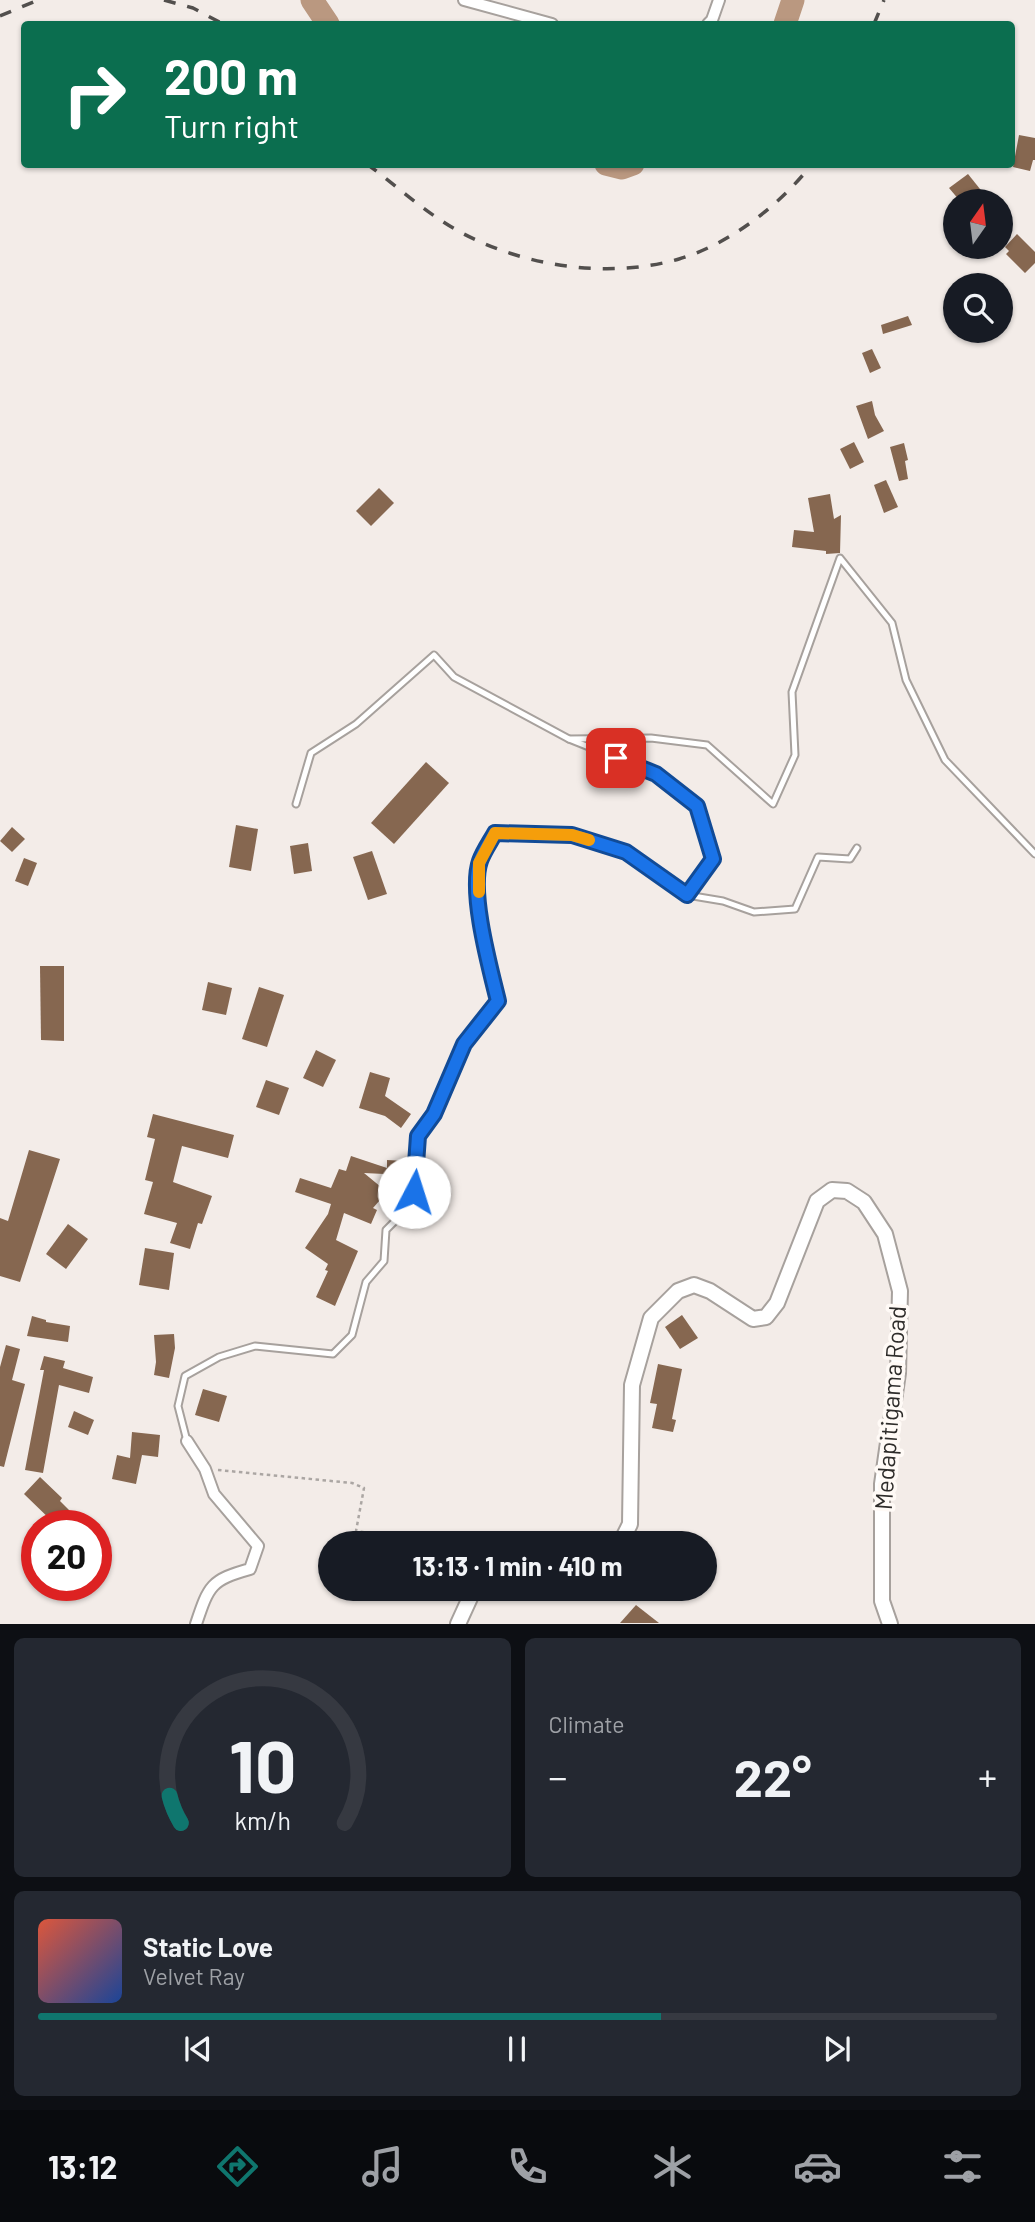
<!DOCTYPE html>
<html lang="en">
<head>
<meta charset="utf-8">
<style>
	:root { --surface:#171b24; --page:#242831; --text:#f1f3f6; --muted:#9ea1a6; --line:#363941; --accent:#0f766e }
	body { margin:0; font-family:Barlow,sans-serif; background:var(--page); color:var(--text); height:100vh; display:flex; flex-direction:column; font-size:26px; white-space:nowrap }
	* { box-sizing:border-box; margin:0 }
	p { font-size:23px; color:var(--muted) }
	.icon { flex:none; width:38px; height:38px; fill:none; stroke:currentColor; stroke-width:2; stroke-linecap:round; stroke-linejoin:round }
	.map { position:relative; height:1624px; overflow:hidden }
	.panel { display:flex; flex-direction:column; gap:14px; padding:14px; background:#0d0f14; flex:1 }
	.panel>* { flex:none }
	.hud { position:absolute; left:21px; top:21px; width:994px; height:147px; border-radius:7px; box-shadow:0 2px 5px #0004; background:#0b6e4f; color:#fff; overflow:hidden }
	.needle { width:46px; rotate:14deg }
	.controls { position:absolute; left:943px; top:189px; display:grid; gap:14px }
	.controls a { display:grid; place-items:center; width:70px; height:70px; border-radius:50%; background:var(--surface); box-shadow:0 2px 5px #0004; font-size:35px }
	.speed { position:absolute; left:21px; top:1510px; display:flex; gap:14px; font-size:35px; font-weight:700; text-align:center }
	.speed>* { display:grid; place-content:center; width:91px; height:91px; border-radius:50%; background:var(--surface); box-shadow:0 2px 5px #0004; line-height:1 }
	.speed .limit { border:10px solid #d22; background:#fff; color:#111 }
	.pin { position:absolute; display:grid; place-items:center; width:60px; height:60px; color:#fff; margin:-30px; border-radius:14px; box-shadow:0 4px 10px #0006 }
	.me { position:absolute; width:77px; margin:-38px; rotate:5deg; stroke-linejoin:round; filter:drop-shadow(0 0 5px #0008) }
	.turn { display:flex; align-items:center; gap:24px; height:147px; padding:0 28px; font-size:32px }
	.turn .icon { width:91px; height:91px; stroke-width:2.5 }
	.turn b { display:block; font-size:49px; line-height:60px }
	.big { font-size:52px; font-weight:700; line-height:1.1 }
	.panel .tile { flex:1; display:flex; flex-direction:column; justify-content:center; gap:10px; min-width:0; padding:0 24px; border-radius:10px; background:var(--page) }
	.panel .dial { align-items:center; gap:0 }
	.dial svg { height:182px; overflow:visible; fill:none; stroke:var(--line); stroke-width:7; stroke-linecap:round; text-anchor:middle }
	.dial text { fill:var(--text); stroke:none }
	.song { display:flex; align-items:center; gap:21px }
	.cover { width:84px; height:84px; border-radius:10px; background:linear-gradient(135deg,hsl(10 70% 55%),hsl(220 70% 35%)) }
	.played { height:7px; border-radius:4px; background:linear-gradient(90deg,var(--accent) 65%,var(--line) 65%) }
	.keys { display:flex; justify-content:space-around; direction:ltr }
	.heat { display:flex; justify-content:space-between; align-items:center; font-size:38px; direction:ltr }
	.panel .tiles { flex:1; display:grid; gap:14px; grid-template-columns:1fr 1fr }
	.tile:last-child { grid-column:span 2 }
	.trip { position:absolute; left:318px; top:1531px; width:399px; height:70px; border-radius:35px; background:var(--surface); box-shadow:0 2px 5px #0004; font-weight:700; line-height:70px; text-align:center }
	.tab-bar { display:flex; height:112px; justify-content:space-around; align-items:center; background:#090b0e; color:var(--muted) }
	.tab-bar .icon { width:49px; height:49px }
	.tab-bar .active { color:var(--accent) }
	.tab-bar b { font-size:32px; color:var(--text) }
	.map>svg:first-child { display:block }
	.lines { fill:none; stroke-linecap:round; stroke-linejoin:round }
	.river { stroke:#ba9880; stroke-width:23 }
	.building { fill:#866750 }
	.service-casing { stroke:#a7a19d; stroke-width:9 }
	.minor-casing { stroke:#a7a19d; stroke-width:14 }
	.tertiary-casing { stroke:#a7a19d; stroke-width:18 }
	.path { stroke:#aba6a3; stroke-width:2.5; stroke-dasharray:3.5 3.5; stroke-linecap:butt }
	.service { stroke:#fff; stroke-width:5 }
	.minor { stroke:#fff; stroke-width:10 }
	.tertiary { stroke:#fff; stroke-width:14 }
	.rail { stroke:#524f4d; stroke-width:3.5; stroke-dasharray:12 12; stroke-linecap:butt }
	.route-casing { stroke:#114b97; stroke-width:18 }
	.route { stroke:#1a73e8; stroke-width:12 }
	.slow { stroke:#f59e0b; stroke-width:12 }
	.labels { text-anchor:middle; stroke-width:7; stroke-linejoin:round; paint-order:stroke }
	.street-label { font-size:24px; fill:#2e2c2a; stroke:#fffaf6 }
</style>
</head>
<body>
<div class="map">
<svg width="1035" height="1624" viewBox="0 0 1035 1624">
	<rect width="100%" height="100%" fill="#f3ece8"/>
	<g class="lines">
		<g class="river">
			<path d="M312,0l16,24"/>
			<path d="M785,24l8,-24"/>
			<path d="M606,164l16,4 11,-4"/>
		</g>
	</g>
	<g class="building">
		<path d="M1019,135l16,3v22h-2l-3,11 -17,-4z"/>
		<path d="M968,174l16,20 -10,7h-14l-11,-13z"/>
		<path d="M1017,234l18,18v11l-10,10 -19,-19 3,-3 -4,-4z"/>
		<path d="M908,316l4,9 -29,9 -2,-9z"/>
		<path d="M872,349l9,19 -11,5 -8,-20z"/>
		<path d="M872,401l3,14 9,16 -16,8 -12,-33z"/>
		<path d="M854,442l10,20 -14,7 -10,-20z"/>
		<path d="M904,443l4,17 -3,1 3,18 -9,2 -9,-34z"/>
		<path d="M886,480l12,27 -14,6 -10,-28z"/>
		<path d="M379,488l15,15 -23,23 -15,-15z"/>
		<path d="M830,494l4,25 7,-4 -1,38 -14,1v-3l-34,-4 2,-17 20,2 -6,-34z"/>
		<path d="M426,762l23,21 -55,61 -23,-21z"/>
		<path d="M236,825l22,4 -7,42 -22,-4z"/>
		<path d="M12,827l13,12 -13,13 -12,-11z"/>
		<path d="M308,843l4,28 -18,3 -4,-28z"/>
		<path d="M372,851l15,43 -19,6 -15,-43z"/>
		<path d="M24,858l13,5 -9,23 -13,-5z"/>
		<path d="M40,966h24v75l-23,-1z"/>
		<path d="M208,982l24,6 -6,27 -24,-5z"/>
		<path d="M259,987l25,8 -17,52 -25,-8z"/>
		<path d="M316,1050l20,10 -13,27 -20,-9z"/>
		<path d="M370,1072l20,6 -5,18 26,18 -10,14 -16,-12 -26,-8z"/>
		<path d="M266,1080l23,8 -10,27 -23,-8z"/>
		<path d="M153,1114l81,21 -6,23 -46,-12 -9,36 39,14 -10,28 -4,-1 -8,26 -20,-6 7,-20 -33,-9 9,-32 -8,-2 10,-41 -8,-2z"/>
		<path d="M29,1150l31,9 -40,123 -20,-6v-58l8,3z"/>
		<path d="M351,1156l36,12v-8l18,1v14l-41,-2 23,19 -14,16 4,2 -6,14 -27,-11 -8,27 22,11 -23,55 -19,-9 12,-26 -3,-1 3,-6 -23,-16 23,-34 3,-10 -36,-12 5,-14 31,10 8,-19 7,2z"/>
		<path d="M68,1224l20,15 -22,30 -20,-15z"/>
		<path d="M145,1248l29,5 -5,37 -30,-5z"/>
		<path d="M682,1315l16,23 -18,11 -15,-22z"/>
		<path d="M32,1316l14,4v2l24,4 -2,16 -41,-6z"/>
		<path d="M174,1334l1,14 -6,30 -15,-3 2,-13 -2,-27z"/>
		<path d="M6,1345l14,4 -8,31 13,4 -21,83 -4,-1v-99z"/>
		<path d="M44,1356l21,5 -2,7 30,9 -4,16 -30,-8 -16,88 -18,-3 19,-100h-4z"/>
		<path d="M658,1364l24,5 -10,50 4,1 -3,12 -21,-4 5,-24 -7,-1z"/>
		<path d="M203,1389l24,7 -8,26 -24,-7z"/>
		<path d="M74,1411l20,9 -6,15 -20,-8z"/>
		<path d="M132,1432l28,3 -2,22 -16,-2 -6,29 -24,-5 5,-24 13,3z"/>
		<path d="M40,1477l22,21 -2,3 25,25h-28l-33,-32z"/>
		<path d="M636,1605l23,18h-39z"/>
	</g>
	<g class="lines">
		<g class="service-casing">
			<g id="service">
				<path d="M296,804l15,-51 45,-29 78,-69 20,22 115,62 82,-1 56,7 66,59 22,-49 -3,-63 48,-134 52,65 14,57 39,80 90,94"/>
				<path d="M687,895l36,6 31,11 41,-3 23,-52 32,2 7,-11"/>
				<path d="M187,1441l-9,-35 7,-30 34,-19 36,-11 78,8 19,-19 14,-53 18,-21 2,-31 14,-14 14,-24 4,-56 16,-22 30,-70 34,-43c-8,-33 -29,-108 -18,-140 3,-9 10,-19 15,-28l77,2 54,17 61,43 26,-36 -16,-53 -41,-32 -87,-35"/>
			</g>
		</g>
		<g class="minor-casing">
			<g id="minor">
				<path d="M464,0l88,24"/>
				<path d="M708,24l4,-4 7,-20"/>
				<path d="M187,1441l18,28 9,25 44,52 -8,23c-39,11 -41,16 -54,55"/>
			</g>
		</g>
		<g class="tertiary-casing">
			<g id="tertiary">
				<path d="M620,1544l10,-20 2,-139 19,-67 27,-27 16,-6 16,6 43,28 13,-2 11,-14 40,-102 15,-11 15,1 17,11 21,32 15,57 -2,82 -16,111v117l8,23"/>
				<path d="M458,1624l16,-35"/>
			</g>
		</g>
		<path class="path" d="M218,1470l134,13 12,5 -8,43 89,13"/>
		<use href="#service" class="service"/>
		<use href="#minor" class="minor"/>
		<use href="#tertiary" class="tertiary"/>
		<g class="rail">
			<path d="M164,0l29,8 30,16"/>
			<path d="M0,16l38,-16"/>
			<path d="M874,24l10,-24"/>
			<path d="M367,164c31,23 61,51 95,69 64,34 147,46 217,26 51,-15 101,-54 133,-95"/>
		</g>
	</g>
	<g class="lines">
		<g class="route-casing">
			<path id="route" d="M414,1192l4,-56 16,-22 30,-70 34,-43c-8,-33 -29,-109 -18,-140 3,-9 10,-19 15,-28l77,2 54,17 61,43 26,-36 -16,-53 -41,-32 -40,-16"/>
		</g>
		<use href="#route" class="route"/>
		<path class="slow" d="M479,892v-29l16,-30 77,2 17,5"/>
	</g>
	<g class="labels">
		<g class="street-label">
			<text transform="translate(891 1408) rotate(-86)" y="8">Medapitigama Road</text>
		</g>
	</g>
</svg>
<div class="controls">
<a><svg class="needle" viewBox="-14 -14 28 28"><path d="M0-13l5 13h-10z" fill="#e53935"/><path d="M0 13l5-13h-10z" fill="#9ea1a6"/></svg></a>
<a><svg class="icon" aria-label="search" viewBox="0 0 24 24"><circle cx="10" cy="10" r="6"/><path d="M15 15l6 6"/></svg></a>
</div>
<div class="speed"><div class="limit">20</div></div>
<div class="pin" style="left:616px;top:758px;background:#d93025"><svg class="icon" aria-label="arrive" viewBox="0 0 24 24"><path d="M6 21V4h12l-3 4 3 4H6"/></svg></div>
<svg class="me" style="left:414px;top:1192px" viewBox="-20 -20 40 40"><circle r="19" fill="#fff"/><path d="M0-13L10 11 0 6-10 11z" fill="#1a73e8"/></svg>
<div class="trip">13:13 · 1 min · 410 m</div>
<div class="hud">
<div class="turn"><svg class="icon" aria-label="right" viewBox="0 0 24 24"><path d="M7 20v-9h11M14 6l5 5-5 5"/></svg><div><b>200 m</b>Turn right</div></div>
</div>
</div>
<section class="panel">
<div class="tiles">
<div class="tile dial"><svg viewBox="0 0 100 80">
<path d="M14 69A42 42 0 1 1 86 69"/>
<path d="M14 69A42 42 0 0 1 9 57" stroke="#0f766e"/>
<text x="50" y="56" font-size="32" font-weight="700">10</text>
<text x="50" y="72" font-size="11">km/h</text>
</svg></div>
<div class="tile"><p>Climate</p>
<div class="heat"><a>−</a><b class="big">22°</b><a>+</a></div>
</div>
<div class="tile">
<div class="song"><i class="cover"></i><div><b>Static Love</b><p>Velvet Ray</p></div></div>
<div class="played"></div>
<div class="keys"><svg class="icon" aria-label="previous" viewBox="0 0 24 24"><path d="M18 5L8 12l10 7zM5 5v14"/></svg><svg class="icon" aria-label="pause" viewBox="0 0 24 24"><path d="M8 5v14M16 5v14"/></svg><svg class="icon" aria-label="next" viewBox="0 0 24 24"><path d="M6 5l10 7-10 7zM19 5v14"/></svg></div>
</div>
</div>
</section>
<nav class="tab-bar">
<b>13:12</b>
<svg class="icon active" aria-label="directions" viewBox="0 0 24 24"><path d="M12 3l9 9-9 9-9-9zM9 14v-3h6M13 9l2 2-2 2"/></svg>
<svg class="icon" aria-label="music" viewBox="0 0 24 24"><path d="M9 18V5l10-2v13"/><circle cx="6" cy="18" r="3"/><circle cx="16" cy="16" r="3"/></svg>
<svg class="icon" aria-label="phone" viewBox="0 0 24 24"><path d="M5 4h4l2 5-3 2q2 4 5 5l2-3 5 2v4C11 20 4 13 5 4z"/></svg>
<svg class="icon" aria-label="climate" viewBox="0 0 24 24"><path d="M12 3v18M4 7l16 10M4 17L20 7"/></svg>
<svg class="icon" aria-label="car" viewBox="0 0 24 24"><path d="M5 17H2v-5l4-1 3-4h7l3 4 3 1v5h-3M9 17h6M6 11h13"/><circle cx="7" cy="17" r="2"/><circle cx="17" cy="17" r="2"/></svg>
<svg class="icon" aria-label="filters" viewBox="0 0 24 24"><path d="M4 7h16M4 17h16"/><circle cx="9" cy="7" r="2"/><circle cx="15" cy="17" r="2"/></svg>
</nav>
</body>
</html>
